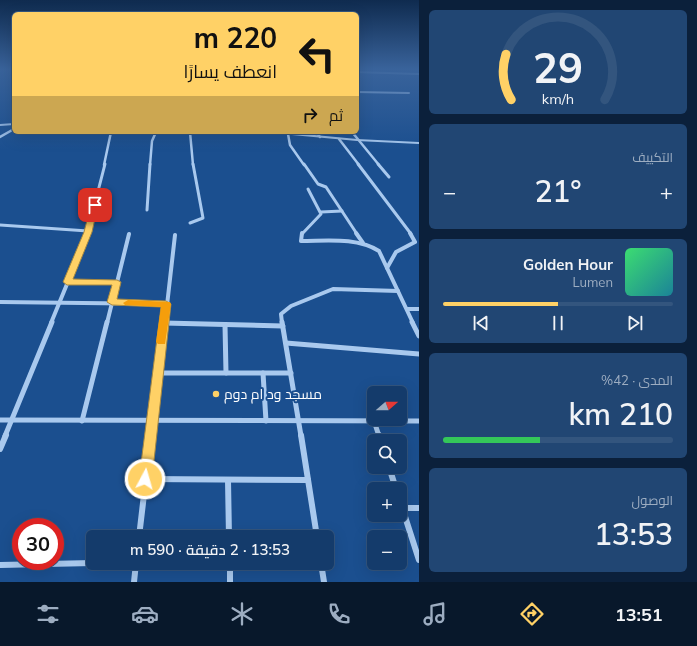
<!DOCTYPE html>
<html lang="ar">
<head>
<meta charset="utf-8">
<style>
	:root { --surface:#143b6b; --page:#214673; --text:#f1f3f6; --muted:#9dadc1; --line:#33557e; --accent:#ffd166 }
	body { margin:0; font-family:Mulish,Cairo,sans-serif; background:var(--page); color:var(--text); direction:rtl; height:100vh; display:flex; flex-direction:column; font-size:15px; white-space:nowrap }
	* { box-sizing:border-box; margin:0 }
	p { font-size:13px; color:var(--muted) }
	.icon { flex:none; width:22px; height:22px; fill:none; stroke:currentColor; stroke-width:2; stroke-linecap:round; stroke-linejoin:round }
	.map { position:relative; flex:1; overflow:hidden; direction:ltr }
	.sheet { display:flex; flex-direction:column; gap:10px; padding:10px; background:#0b203b; width:278px }
	.sheet>* { flex:none }
	.top-card { position:absolute; left:12px; top:12px; width:347px; height:122px; border-radius:6px; box-shadow:0 4px 16px #0002,0 0 0 1px var(--line); direction:rtl; background:#ffd166; color:#111; overflow:hidden }
	.needle { width:26px; rotate:70deg }
	.controls { position:absolute; left:367px; top:386px; display:grid; gap:8px }
	.controls a { display:grid; place-items:center; width:40px; height:40px; border-radius:6px; background:var(--surface); box-shadow:0 4px 16px #0002,0 0 0 1px var(--line); font-size:20px }
	.speed { position:absolute; left:12px; top:518px; display:flex; gap:8px; font-size:20px; font-weight:700; text-align:center }
	.speed>* { display:grid; place-content:center; width:52px; height:52px; border-radius:50%; background:var(--surface); box-shadow:0 4px 16px #0002,0 0 0 1px var(--line); line-height:1 }
	.speed .limit { border:6px solid #d22; background:#fff; color:#111 }
	.pin { position:absolute; display:grid; place-items:center; width:34px; height:34px; color:#fff; margin:-17px; border-radius:8px; box-shadow:0 2px 6px #0006 }
	.me { position:absolute; width:44px; margin:-22px; rotate:6deg; stroke-linejoin:round; filter:drop-shadow(0 0 3px #0008) }
	.turn { display:flex; align-items:center; gap:14px; height:84px; padding:0 16px; font-size:18px }
	.turn .icon { width:52px; height:52px; stroke-width:2.5 }
	.turn b { display:block; font-size:28px; line-height:34px }
	.then { display:flex; align-items:center; height:38px; padding:0 16px; background:#0003; gap:8px; font-size:15px }
	.big { font-size:30px; font-weight:600; line-height:1.1 }
	.sheet .tile { flex:1; display:flex; flex-direction:column; justify-content:center; gap:6px; min-width:0; padding:0 14px; border-radius:6px; background:var(--page) }
	.sheet .dial { align-items:center; gap:0 }
	.dial svg { height:104px; overflow:visible; fill:none; stroke:var(--line); stroke-width:7; stroke-linecap:round; text-anchor:middle }
	.dial text { fill:var(--text); stroke:none }
	.song { display:flex; align-items:center; gap:12px }
	.cover { width:48px; height:48px; border-radius:6px; background:linear-gradient(135deg,hsl(140 70% 55%),hsl(190 70% 35%)) }
	.played { height:4px; border-radius:2px; background:linear-gradient(90deg,var(--accent) 50%,var(--line) 50%) }
	.keys { display:flex; justify-content:space-around; direction:ltr }
	.heat { display:flex; justify-content:space-between; align-items:center; font-size:22px; direction:ltr }
	.charge { height:6px; border-radius:3px; background:linear-gradient(90deg,#34c759 42%,var(--line) 0) }
	.trip { position:absolute; left:86px; top:530px; width:248px; height:40px; border-radius:6px; background:var(--surface); box-shadow:0 4px 16px #0002,0 0 0 1px var(--line); font-weight:600; line-height:40px; text-align:center; direction:rtl }
	.menu { display:flex; height:64px; justify-content:space-around; align-items:center; background:#08182b; color:var(--muted) }
	.menu .icon { width:28px; height:28px }
	.menu .current { color:var(--accent) }
	.menu b { font-size:18px; color:var(--text) }
	main { display:flex; flex:1; min-height:0 }
	.map>svg:first-child { display:block }
	.lines { fill:none; stroke-linecap:round; stroke-linejoin:round }
	.minor-far5 { stroke:#a9c9ee; stroke-width:2 }
	.minor-far4 { stroke:#a9c9ee; stroke-width:2.5 }
	.minor-far3 { stroke:#a9c9ee; stroke-width:3 }
	.minor-far2 { stroke:#a9c9ee; stroke-width:4 }
	.minor-far1 { stroke:#a9c9ee; stroke-width:5 }
	.minor { stroke:#a9c9ee; stroke-width:6 }
	.tertiary { fill:#a9c9ee; fill-rule:evenodd }
	.route { fill:#ffd166; stroke:#a68842 }
	.slow { fill:#f59e0b }
	.poi-dot { fill:#ffd166; stroke:#1b4f8f; stroke-width:1.5 }
	.labels { text-anchor:middle; stroke-width:4; stroke-linejoin:round; paint-order:stroke }
	.near-poi-label { font-size:14px; fill:#fff; stroke:#1b4f8f; text-anchor:start }
</style>
</head>
<body>
<main>
<section class="sheet">
<div class="tile dial"><svg viewBox="0 0 100 80">
<path d="M14 69A42 42 0 1 1 86 69"/>
<path d="M14 69A42 42 0 0 1 10 34" stroke="#ffd166"/>
<text x="50" y="56" font-size="32" font-weight="700">29</text>
<text x="50" y="72" font-size="11">km/h</text>
</svg></div>
<div class="tile"><p>التكييف</p>
<div class="heat"><a>−</a><b class="big">21°</b><a>+</a></div>
</div>
<div class="tile">
<div class="song"><i class="cover"></i><div><b>Golden Hour</b><p>Lumen</p></div></div>
<div class="played"></div>
<div class="keys"><svg class="icon" aria-label="previous" viewBox="0 0 24 24"><path d="M18 5L8 12l10 7zM5 5v14"/></svg><svg class="icon" aria-label="pause" viewBox="0 0 24 24"><path d="M8 5v14M16 5v14"/></svg><svg class="icon" aria-label="next" viewBox="0 0 24 24"><path d="M6 5l10 7-10 7zM19 5v14"/></svg></div>
</div>
<div class="tile"><p>المدى · 42%</p><b class="big">210 km</b><div class="charge"></div></div>
<div class="tile"><p>الوصول</p><b class="big">13:53</b></div>
</section>
<div class="map">
<svg width="419" height="582" viewBox="0 0 419 582">
	<rect width="100%" height="100%" fill="#1b4f8f"/>
	<g class="lines">
		<g class="minor-far5">
			<path d="M357,72l62,2"/>
			<path d="M357,92l52,1"/>
		</g>
		<g class="minor-far4">
			<path d="M190,132l3,33"/>
			<path d="M316,132l4,5"/>
			<path d="M352,132l27,33"/>
			<path d="M288,134l2,11 14,20"/>
			<path d="M0,137l14,-8"/>
			<path d="M339,139l20,26"/>
			<path d="M104,165l7,-33"/>
			<path d="M150,165l2,-24 4,-9"/>
		</g>
		<g class="minor-far3">
			<path d="M304,164l14,20 8,3 31,47"/>
			<path d="M358,164l53,70"/>
			<path d="M378,164l11,13"/>
			<path d="M147,210l3,-46"/>
			<path d="M321,212l21,-1"/>
			<path d="M190,223l13,-5 -10,-54"/>
			<path d="M0,225l88,6"/>
			<path d="M87,234l18,-70"/>
			<path d="M302,234l19,-20 -13,-25"/>
		</g>
		<g class="minor-far2">
			<path d="M302,233l-1,8c26,0 55,-4 78,10l34,72"/>
			<path d="M356,233l7,10"/>
			<path d="M387,268l9,-16 19,-10 -5,-9"/>
			<path d="M67,282h50"/>
			<path d="M0,302l166,2"/>
			<path d="M407,309h12"/>
			<path d="M51,323l37,-90"/>
			<path d="M107,323l22,-89"/>
			<path d="M165,323l10,-88"/>
			<path d="M282,323l-1,-9 10,-8 42,-17 65,2"/>
		</g>
		<g class="minor-far1">
			<path d="M282,322l19,114"/>
			<path d="M412,322l7,14"/>
			<path d="M164,323l119,3"/>
			<path d="M225,325l1,48"/>
			<path d="M286,343l133,11"/>
			<path d="M158,373h133"/>
			<path d="M263,373l3,48"/>
			<path d="M0,420l419,1"/>
			<path d="M82,421l25,-99"/>
			<path d="M374,421l5,15"/>
			<path d="M5,436l47,-114"/>
			<path d="M151,436l14,-114"/>
		</g>
		<g class="minor">
			<path d="M301,435l16,102"/>
			<path d="M379,435l2,6"/>
			<path d="M0,449l6,-14"/>
			<path d="M389,467l7,22"/>
			<path d="M145,479l163,1"/>
			<path d="M228,480l1,57"/>
			<path d="M400,501l19,59"/>
			<path d="M402,508h17"/>
			<path d="M139,537l12,-102"/>
			<path d="M230,563v19"/>
			<path d="M321,563l3,19"/>
			<path d="M0,565l93,-2"/>
			<path d="M134,582l2,-19"/>
		</g>
		<g class="tertiary">
			<path d="M14,123v2l-14,1v-2z"/>
			<path d="M268,132h15l74,7 62,3v2l-62,-3 -87,-8z"/>
		</g>
	</g>
	<linearGradient id="sky" x2="0" y2="1"><stop stop-color="#0f2b4f"/><stop offset="0.46" stop-color="#39639b"/><stop offset="1" stop-color="#39639b" stop-opacity="0"/></linearGradient>
	<rect width="419" height="150" fill="url(#sky)"/>
	<path class="route" d="M95,203l3,2 -6,27 -19,47 44,1 4,2 -4,17 49,2 5,3 -19,175 -2,5 -5,2 -4,-2 -2,-5 22,-172 -49,-2 -5,-3 5,-17h-45l-4,-3 21,-50 7,-27z"/>
	<path class="slow" d="M128,300l42,2 1,2 -6,40h-7l-2,-2 5,-35 -36,-2 -2,-2z"/>
	<circle class="poi-dot" cx="216" cy="394" r="4"/>
	<g class="labels">
		<g class="near-poi-label">
			<text x="224" y="399">مسجد ود ام دوم</text>
		</g>
	</g>
</svg>
<div class="controls">
<a><svg class="needle" viewBox="-14 -14 28 28"><path d="M0-13l5 13h-10z" fill="#e53935"/><path d="M0 13l5-13h-10z" fill="#9dadc1"/></svg></a>
<a><svg class="icon" aria-label="search" viewBox="0 0 24 24"><circle cx="10" cy="10" r="6"/><path d="M15 15l6 6"/></svg></a>
<a>+</a>
<a>−</a>
</div>
<div class="speed"><div class="limit">30</div></div>
<div class="pin" style="left:95px;top:205px;background:#d93025"><svg class="icon" aria-label="arrive" viewBox="0 0 24 24"><path d="M6 21V4h12l-3 4 3 4H6"/></svg></div>
<svg class="me" style="left:145px;top:479px" viewBox="-20 -20 40 40"><circle r="17" fill="#ffd166" stroke="#fff" stroke-width="3"/><path d="M0-11L8 9 0 5-8 9z" fill="#fff"/></svg>
<div class="trip">13:53 · 2 دقيقة · 590 m</div>
<div class="top-card">
<div class="turn"><svg class="icon" aria-label="left" viewBox="0 0 24 24"><path d="M17 20v-9H6M10 6l-5 5 5 5"/></svg><div><b>220 m</b>انعطف يسارًا</div></div>
<div class="then">ثم<svg class="icon" aria-label="right" viewBox="0 0 24 24"><path d="M7 20v-9h11M14 6l5 5-5 5"/></svg></div>
</div>
</div>
</main>
<nav class="menu">
<b>13:51</b>
<svg class="icon current" aria-label="directions" viewBox="0 0 24 24"><path d="M12 3l9 9-9 9-9-9zM9 14v-3h6M13 9l2 2-2 2"/></svg>
<svg class="icon" aria-label="music" viewBox="0 0 24 24"><path d="M9 18V5l10-2v13"/><circle cx="6" cy="18" r="3"/><circle cx="16" cy="16" r="3"/></svg>
<svg class="icon" aria-label="phone" viewBox="0 0 24 24"><path d="M5 4h4l2 5-3 2q2 4 5 5l2-3 5 2v4C11 20 4 13 5 4z"/></svg>
<svg class="icon" aria-label="climate" viewBox="0 0 24 24"><path d="M12 3v18M4 7l16 10M4 17L20 7"/></svg>
<svg class="icon" aria-label="car" viewBox="0 0 24 24"><path d="M5 17H2v-5l4-1 3-4h7l3 4 3 1v5h-3M9 17h6M6 11h13"/><circle cx="7" cy="17" r="2"/><circle cx="17" cy="17" r="2"/></svg>
<svg class="icon" aria-label="filters" viewBox="0 0 24 24"><path d="M4 7h16M4 17h16"/><circle cx="9" cy="7" r="2"/><circle cx="15" cy="17" r="2"/></svg>
</nav>
</body>
</html>
